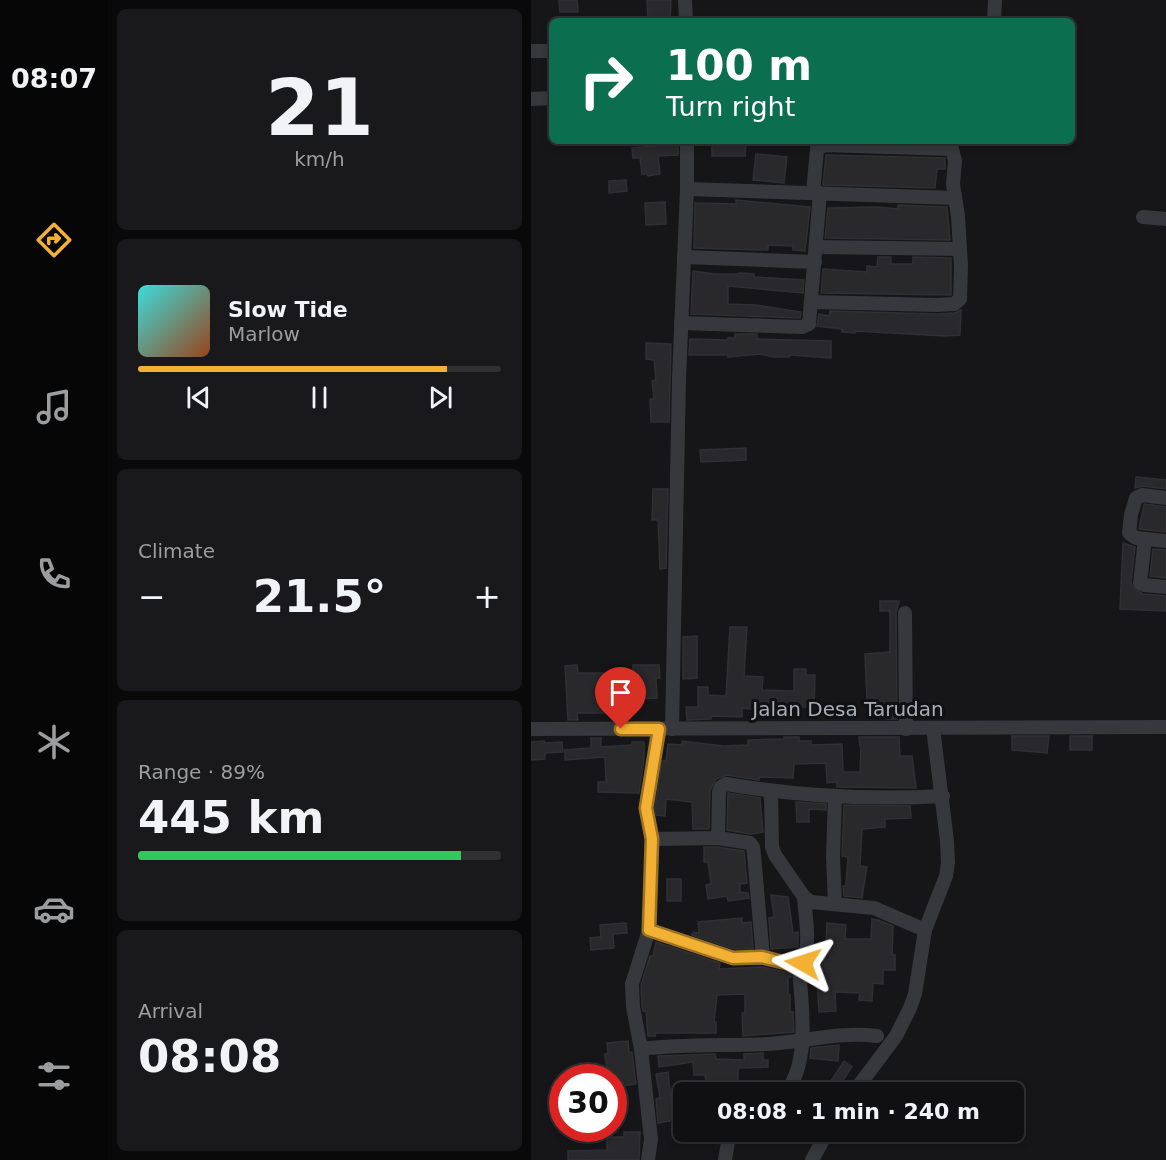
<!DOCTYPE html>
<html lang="en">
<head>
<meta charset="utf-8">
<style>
	:root { --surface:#101012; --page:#19191b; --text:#f1f3f6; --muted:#9c9d9f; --line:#303032; --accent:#f2b134 }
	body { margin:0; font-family:"DejaVu Sans",sans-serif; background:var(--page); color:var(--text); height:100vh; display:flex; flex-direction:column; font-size:22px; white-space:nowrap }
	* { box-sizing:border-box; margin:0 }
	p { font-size:20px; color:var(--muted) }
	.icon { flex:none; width:33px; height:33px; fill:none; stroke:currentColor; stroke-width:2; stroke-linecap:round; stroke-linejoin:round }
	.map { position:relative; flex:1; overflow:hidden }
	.side { display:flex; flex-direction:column; gap:9px; padding:9px; background:#09090a; width:423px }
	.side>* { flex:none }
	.hud { position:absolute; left:18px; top:18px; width:526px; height:126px; border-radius:9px; box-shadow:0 3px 9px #0003,0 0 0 2px var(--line); background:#0b6e4f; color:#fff; overflow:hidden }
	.speed { position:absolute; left:18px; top:1064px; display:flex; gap:12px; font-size:30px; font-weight:700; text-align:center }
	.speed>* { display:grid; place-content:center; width:78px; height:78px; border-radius:50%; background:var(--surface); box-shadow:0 3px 9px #0003,0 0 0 2px var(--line); line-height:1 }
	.speed .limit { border:9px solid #d22; background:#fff; color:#111 }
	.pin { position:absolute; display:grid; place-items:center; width:51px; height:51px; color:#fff; margin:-62px -26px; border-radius:50% 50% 50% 0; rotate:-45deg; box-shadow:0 0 6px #0007 }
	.pin .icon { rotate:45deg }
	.me { position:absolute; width:66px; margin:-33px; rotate:276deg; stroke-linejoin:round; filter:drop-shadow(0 0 4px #0008) }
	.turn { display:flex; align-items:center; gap:21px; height:126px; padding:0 18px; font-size:27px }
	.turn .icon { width:78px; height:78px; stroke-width:2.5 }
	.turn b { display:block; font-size:42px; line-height:51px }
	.big { font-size:45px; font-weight:800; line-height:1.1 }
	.side .card { flex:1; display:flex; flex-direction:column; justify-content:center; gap:9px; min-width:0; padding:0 21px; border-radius:9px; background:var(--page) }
	.side .dial { align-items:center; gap:0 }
	.dial b { font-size:78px; line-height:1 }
	.song { display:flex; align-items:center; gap:18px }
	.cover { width:72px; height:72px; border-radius:9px; background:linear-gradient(135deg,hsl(180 70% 55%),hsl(20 70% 35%)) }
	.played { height:6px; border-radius:3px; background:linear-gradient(90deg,var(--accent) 85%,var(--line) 85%) }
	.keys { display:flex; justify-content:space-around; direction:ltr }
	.heat { display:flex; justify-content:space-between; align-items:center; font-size:33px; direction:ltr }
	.charge { height:9px; border-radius:4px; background:linear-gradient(90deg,#34c759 89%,var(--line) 0) }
	.trip { position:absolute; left:142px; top:1082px; width:351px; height:60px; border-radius:9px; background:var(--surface); box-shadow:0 3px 9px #0003,0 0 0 2px var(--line); font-weight:800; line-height:60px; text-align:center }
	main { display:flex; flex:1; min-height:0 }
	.tabs { display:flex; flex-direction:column; width:108px; justify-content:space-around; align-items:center; background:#060607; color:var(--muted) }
	.tabs .icon { width:42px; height:42px }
	.tabs .on { color:var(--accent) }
	.tabs b { font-size:27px; color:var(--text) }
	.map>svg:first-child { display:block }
	.building { fill:#29292c; stroke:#303034; stroke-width:1.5 }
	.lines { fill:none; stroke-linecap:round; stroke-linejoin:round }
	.minor { stroke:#37383d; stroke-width:14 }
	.route-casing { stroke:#9d7322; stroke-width:15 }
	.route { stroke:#f2b134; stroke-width:10 }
	.labels { text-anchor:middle; stroke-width:6; stroke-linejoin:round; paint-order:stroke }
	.street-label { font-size:20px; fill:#a8adb8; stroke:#111113 }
</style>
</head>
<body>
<main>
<nav class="tabs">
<b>08:07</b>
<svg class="icon on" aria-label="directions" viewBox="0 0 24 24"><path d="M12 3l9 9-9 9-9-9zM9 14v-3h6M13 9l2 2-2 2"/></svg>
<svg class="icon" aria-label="music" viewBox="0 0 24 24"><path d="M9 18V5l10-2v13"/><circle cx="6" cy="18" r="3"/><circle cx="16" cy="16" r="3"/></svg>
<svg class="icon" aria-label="phone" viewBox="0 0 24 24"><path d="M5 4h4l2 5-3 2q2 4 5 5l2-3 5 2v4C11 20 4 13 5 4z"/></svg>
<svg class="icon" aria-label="climate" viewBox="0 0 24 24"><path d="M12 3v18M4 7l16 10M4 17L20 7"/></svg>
<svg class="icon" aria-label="car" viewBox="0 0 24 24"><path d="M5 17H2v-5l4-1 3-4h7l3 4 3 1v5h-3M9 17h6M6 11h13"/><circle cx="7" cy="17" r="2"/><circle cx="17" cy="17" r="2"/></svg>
<svg class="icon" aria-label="filters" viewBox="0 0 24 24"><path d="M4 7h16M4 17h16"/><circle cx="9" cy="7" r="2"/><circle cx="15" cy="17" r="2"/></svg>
</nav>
<section class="side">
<div class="card dial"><b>21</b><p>km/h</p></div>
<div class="card">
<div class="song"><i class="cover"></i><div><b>Slow Tide</b><p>Marlow</p></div></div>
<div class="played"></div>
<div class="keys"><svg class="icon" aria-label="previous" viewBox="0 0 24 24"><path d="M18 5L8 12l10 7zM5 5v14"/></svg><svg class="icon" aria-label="pause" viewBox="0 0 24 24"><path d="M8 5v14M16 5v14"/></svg><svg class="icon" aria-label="next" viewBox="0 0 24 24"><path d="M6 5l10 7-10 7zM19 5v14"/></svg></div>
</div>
<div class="card"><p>Climate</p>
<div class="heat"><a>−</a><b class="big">21.5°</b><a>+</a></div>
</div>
<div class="card"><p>Range · 89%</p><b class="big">445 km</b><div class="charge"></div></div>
<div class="card"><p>Arrival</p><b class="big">08:08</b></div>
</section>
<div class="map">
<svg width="635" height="1160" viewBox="0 0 635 1160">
	<rect width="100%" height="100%" fill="#161618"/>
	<g class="building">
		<path d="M28,0h18l1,12h-18z"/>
		<path d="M116,0h24l-1,21h-22z"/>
		<path d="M181,143l34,1 -1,12h-33z"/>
		<path d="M147,144v11l-20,1 2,18 -12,2 -1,-2h-5l-2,-16h-7l-1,-10z"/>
		<path d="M225,154l31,3 -3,26 -31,-3z"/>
		<path d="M295,155l119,3v11h-8l-2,19 -112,-3z"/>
		<path d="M95,180l1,11 -18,2v-12z"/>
		<path d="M205,200l74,7 -5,44 -12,-1v-4l-25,-1v5l-74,-2 1,-45 41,1z"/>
		<path d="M134,202l1,22 -20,1 -1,-22z"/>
		<path d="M367,205l49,2 3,33 -125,-2 3,-30 50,-1 20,2z"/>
		<path d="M347,257h13v7h22v-7l38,1v37l-130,-2 2,-24 44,3v-6l10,1z"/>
		<path d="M162,271l22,3h23l1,-1 15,1v3l50,3 -1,13 -75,-7v18l28,1 45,7 -1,6 -109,-4z"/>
		<path d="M430,310l-1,25 -15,1 -90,-5v2l-13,-1v-3l-25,-3 2,-12 10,2 1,-5 107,3 18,-1z"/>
		<path d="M204,334h22v5l74,2v17l-42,-3v2h-15l-14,-3 -32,3v-2h-39l1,-16 38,1v-2h7z"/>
		<path d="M115,343l25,1 -2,78h-18l-1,-23h4l-2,-18 4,-1 -2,-20 -8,-1z"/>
		<path d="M215,448v12l-45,2 -1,-12z"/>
		<path d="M605,477l30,3v9l-23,-3 -8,2z"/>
		<path d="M122,489h15l-2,79 -6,1 -2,-49h-6z"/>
		<path d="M613,504l22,3v25l-27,-3z"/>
		<path d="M592,543l12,4 -4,35 2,6 10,6 23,2v15l-46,-2z"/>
		<path d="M622,549l13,1v28l-16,-2z"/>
		<path d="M349,601h19l-3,12 1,106h-10l-3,-18h-17l-2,-47 25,-2v-41h-10z"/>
		<path d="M199,627h17l-3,49 19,1 -1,13 32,1v-22h12v6h9l-1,32h-23l-1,6h-9v-6h-20v3l-19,-2v9l-31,-1v3l-24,1 -1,-13h12v-20h10v8l18,1z"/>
		<path d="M166,636v42l-14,1v-42z"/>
		<path d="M46,665l1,8h29l-1,40h-29l1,7h-10l-3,-54z"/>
		<path d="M102,665h26l1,13h-4l1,20 -21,1 -1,-21h-2z"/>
		<path d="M481,736h37l-2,17 -35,-3z"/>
		<rect x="539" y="736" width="22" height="14"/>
		<path d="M253,737h15v4h12v4l31,-1 1,28h17l1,-26h-1l-1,-9h40l1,19h12l4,32 -79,-1v-5l-10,1 -1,-20 -32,1 -1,14 -34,-1v3l-32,-5 -11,4 -6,12 -1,38h-16l-1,-27 -26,-3 -1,17 -9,-1 -1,-7 7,-47h4l2,-17 14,1v-4l42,5 24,-1v-5l36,-1z"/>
		<path d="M60,738h10v9l31,-2v-3h12v17l-5,34 -41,-1v-10h8l-1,-25 -40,3v-10l26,-2z"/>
		<path d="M13,741v2l18,-1 1,10 -18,1v6l-14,1v-18z"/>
		<path d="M197,793l32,5 3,34 -13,2 -23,-4z"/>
		<path d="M265,802l30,2v6l-17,-1v13h-12z"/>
		<path d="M313,805l66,1 1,12 -26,1v8l-23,2 -2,37 7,1 -5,31 -18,-2 -1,-10h3l2,-29 -6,-1z"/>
		<path d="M173,847h13l27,4 3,32 -7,1v8l8,1 1,5 -21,3 -1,-5 -19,3 -2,-14 5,-1 -3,-22h-4z"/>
		<rect x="136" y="879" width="14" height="22"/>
		<path d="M240,895l17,2 5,36 5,-1v15l-27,2 -2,-31 5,-1z"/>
		<path d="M211,918v5l9,-1 2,27h-19l-42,-14 1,-3 6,1 -1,-11z"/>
		<path d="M341,919l6,1 15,6 -1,29h3v15h-12v14l-10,-1 -1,18 -13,-1 1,-7 -25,-1 1,19 -17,1 -2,-31h-4v-17h11l-1,-21h3l1,-20 19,2 -1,14h26z"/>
		<path d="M95,923l1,10 -14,1 1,14 -23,2 -1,-12 11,-1 -1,-12z"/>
		<path d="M125,942l64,21 -1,6 43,-2 29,6v4h-3v18h2v17h3l1,20 -51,4 -1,-23h3v-19l-28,1 -3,27h2v11h-60l-1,3h-7l-2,-25h-3l-1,-5 -1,-21 9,-29h3z"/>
		<path d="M97,1041l1,11h3l4,32 -23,3v-10h-5l-3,-23 3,-1 -1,-10z"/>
		<path d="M308,1045l-1,16 -28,-3 1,-10z"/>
		<path d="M232,1053v7h5v7l-30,1v24h-23v-10l-9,1 -1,-8h-11l-1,-13 -34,5 -1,-11 57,-2 1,5 28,1v-6z"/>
		<path d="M313,1061l8,6 -13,19 -8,-5z"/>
		<path d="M137,1072l4,39h2l1,9 -17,3 -2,-24 4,-1 -4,-24z"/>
		<path d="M93,1132h16l-1,28h-71v-9l39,-1v-13h17z"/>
	</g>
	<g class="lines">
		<g class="minor">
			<path d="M154,0l1,21"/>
			<path d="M463,21l1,-21"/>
			<path d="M0,51h21"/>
			<path d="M0,99l21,-1"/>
			<path d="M156,189l268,9"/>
			<path d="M612,217l23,2"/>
			<path d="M285,247l144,2"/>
			<path d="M153,257l131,5"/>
			<path d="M281,302l125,3 17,-1 6,-5 1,-33 -3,-50 -5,-32 2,-23 -3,-12 -127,-4 -8,4 -4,44"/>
			<path d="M150,323l121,4 7,-3 11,-131"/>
			<path d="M635,498l-24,-3 -6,3 -5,17 -2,18 7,5 30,3"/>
			<path d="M614,539l-5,44 4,2 22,2"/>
			<path d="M374,613l1,116"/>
			<path d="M0,729l635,-2"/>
			<path d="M141,729l7,-350 8,-190v-48"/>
			<path d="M240,792l1,55 3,8 29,42 7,5 63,6 51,22"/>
			<path d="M304,796l-2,61 2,47"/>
			<path d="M187,838l1,-46 2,-5 5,-3c71,12 144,16 217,12"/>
			<path d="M121,839l66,-1 32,5 3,4 1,8 9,103"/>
			<path d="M118,930l84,28h30l36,8"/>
			<path d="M110,1049c42,-5 84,-3 126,-5 37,-2 73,-13 110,-8"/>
			<path d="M255,1092c25,-31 15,-89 13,-126 14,-12 6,-51 5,-69"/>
			<path d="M323,1092l42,-56 14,-28 5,-14 10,-64 21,-54 2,-13 -1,-22 -14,-113"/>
			<path d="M117,1160l3,-21 -10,-90 -8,-42 -1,-23 17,-54 3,-91 -6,-31 12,-79"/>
			<path d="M194,1160l5,-29"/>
			<path d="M281,1160l16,-29"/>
		</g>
	</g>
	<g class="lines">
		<g class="route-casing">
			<path id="route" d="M90,729h38l-13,79 6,31 -3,91 84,28 29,-1 37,9 4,-3"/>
		</g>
		<use href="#route" class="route"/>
	</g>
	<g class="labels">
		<g class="street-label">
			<text x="317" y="716">Jalan Desa Tarudan</text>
		</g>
	</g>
</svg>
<div class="speed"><div class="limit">30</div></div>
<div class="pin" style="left:90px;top:729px;background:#d93025"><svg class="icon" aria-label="arrive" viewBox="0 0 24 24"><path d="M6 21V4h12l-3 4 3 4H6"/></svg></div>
<svg class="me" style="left:272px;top:963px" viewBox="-20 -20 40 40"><path d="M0-17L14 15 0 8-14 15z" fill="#f2b134" stroke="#fff" stroke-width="4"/></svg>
<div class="trip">08:08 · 1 min · 240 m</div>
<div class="hud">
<div class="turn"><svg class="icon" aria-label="right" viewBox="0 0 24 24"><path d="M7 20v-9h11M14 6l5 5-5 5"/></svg><div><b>100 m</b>Turn right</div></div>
</div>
</div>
</main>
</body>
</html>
